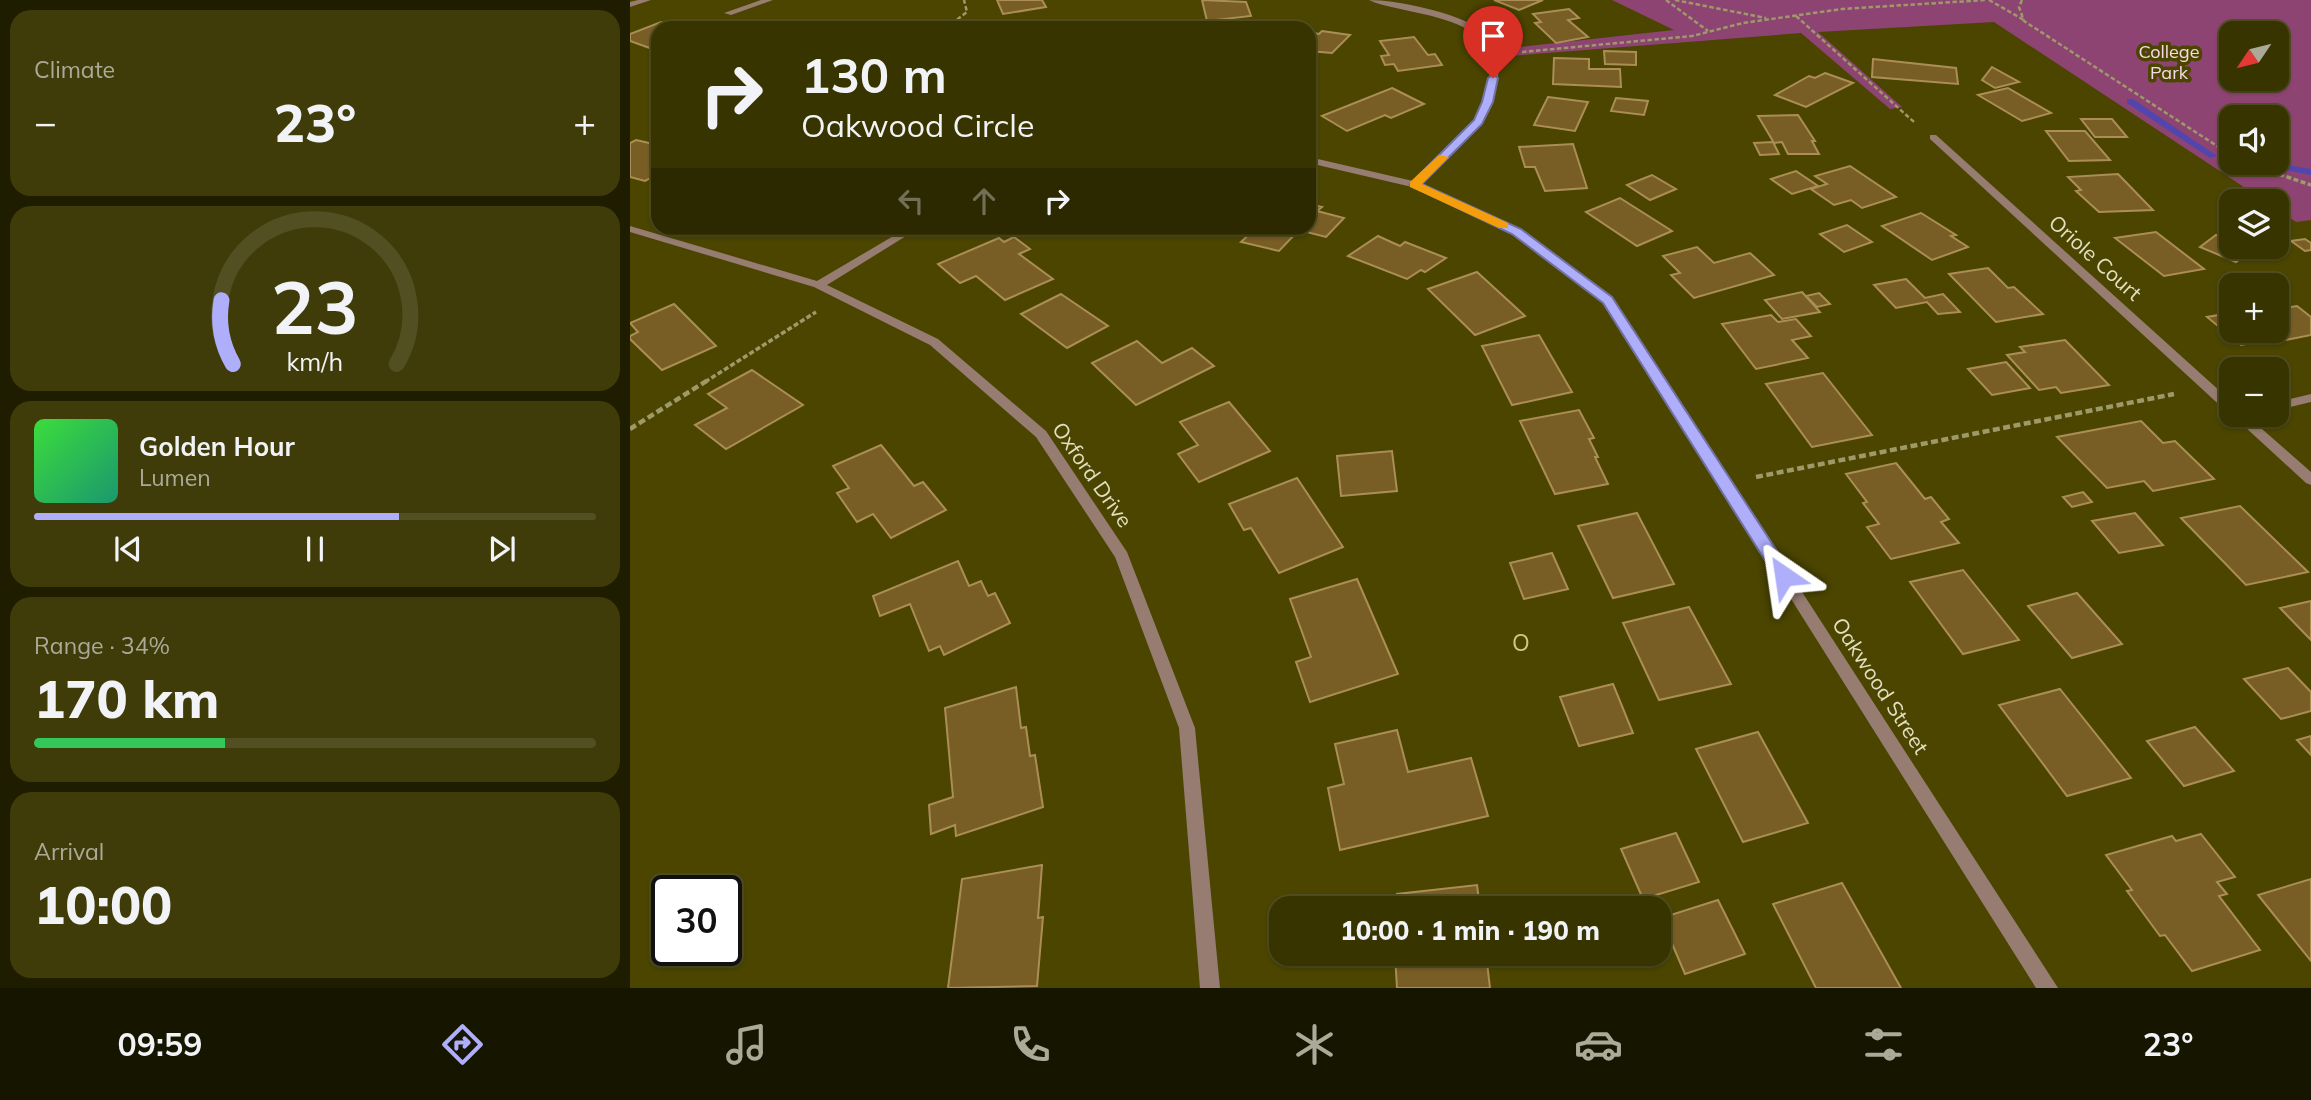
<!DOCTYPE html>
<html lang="en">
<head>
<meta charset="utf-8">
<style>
	:root { --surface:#383400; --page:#3f3c0a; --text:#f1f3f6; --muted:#abaa99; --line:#524f22; --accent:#aeaefa }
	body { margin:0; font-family:Mulish,sans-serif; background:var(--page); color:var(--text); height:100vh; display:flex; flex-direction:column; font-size:26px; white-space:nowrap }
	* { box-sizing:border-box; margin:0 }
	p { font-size:23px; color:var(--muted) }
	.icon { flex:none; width:38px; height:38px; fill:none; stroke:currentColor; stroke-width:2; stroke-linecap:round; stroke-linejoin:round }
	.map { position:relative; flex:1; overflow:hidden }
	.drawer { display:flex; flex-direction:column; gap:10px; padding:10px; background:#1f1d00; width:630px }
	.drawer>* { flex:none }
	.guide { position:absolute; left:21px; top:21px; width:665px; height:214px; border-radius:21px; box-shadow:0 2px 5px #0004,0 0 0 2px var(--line); background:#383400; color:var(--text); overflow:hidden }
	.needle { width:46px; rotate:235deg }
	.fabs { position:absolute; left:1589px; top:21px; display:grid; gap:14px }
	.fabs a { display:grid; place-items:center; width:70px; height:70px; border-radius:14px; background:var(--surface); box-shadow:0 2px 5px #0004,0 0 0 2px var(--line); font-size:35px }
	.speed { position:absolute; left:21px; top:875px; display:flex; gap:14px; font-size:35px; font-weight:700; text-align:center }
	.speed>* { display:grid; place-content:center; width:91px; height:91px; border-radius:50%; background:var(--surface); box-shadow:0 2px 5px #0004,0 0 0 2px var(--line); line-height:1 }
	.speed .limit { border:4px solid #111; border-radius:10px; background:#fff; color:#111 }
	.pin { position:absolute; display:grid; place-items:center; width:60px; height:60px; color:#fff; margin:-72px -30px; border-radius:50% 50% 50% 0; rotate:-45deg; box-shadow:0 0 7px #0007 }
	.pin .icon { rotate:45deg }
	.me { position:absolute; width:77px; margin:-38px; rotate:328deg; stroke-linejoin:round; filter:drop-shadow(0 0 5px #0008) }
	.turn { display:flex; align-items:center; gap:24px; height:147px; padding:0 35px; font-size:32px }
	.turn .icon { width:91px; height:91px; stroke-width:2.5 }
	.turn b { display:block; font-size:49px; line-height:60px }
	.lanes { display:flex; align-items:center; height:66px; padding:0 35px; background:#0003; justify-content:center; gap:35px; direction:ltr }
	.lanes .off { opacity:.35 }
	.big { font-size:52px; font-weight:800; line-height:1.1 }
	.drawer .widget { flex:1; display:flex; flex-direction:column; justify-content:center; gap:10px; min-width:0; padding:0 24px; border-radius:21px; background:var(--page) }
	.drawer .dial { align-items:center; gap:0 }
	.dial svg { height:182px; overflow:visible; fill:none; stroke:var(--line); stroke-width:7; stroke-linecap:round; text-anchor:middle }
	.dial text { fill:var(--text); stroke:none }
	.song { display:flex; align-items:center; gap:21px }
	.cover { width:84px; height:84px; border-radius:10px; background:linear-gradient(135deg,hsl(120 70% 55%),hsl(160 70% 35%)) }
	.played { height:7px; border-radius:4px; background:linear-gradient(90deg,var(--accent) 65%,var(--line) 65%) }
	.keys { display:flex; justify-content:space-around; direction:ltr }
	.heat { display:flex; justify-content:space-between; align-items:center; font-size:38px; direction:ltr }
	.charge { height:10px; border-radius:5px; background:linear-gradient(90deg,#34c759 34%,var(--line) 0) }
	.trip { position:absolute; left:639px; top:896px; width:402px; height:70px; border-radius:21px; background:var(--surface); box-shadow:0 2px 5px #0004,0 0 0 2px var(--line); font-weight:800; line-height:70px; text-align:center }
	.menu { display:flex; height:112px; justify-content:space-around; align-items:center; background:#161500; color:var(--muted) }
	.menu .icon { width:49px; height:49px }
	.menu .current { color:var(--accent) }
	.menu b { font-size:32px; color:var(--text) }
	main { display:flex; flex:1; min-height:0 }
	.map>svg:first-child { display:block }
	.green { fill:#8e4472; fill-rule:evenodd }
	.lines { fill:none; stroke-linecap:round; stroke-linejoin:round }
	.stream { fill:#5246ae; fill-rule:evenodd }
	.building { fill:#785d24; stroke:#aa8e56; stroke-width:2 }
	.path-far2 { stroke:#9d9969; stroke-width:2.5; stroke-dasharray:4.5 2.5; stroke-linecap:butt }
	.path-far1 { stroke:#9d9969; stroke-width:3.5; stroke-dasharray:5 2.5; stroke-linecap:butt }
	.path { stroke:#9d9969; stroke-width:4.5; stroke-dasharray:7 3.5; stroke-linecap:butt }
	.service { fill:#967c71; fill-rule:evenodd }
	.minor { fill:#967c71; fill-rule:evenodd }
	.route { fill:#aeaefa; stroke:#7171a2; stroke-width:2 }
	.slow { fill:#f59e0b }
	.labels { text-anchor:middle; stroke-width:7; stroke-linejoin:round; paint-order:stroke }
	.far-park-label { font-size:18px; fill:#f7daea; stroke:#4b4500 }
	.street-label { font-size:21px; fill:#e2e0c1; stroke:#4b4500 }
	.neighbourhood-label { font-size:23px; letter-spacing:2px; fill:#ccc788; stroke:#4b4500 }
</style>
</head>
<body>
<main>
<section class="drawer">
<div class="widget"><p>Climate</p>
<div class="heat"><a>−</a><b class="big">23°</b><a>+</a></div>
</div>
<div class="widget dial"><svg viewBox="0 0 100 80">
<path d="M14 69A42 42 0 1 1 86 69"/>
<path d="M14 69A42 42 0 0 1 9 41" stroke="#aeaefa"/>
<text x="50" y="56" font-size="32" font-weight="700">23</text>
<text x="50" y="72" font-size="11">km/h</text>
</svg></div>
<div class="widget">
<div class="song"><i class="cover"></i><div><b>Golden Hour</b><p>Lumen</p></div></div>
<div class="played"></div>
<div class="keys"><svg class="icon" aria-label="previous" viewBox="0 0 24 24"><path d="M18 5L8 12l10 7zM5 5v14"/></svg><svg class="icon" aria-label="pause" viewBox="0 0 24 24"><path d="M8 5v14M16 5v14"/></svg><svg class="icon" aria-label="next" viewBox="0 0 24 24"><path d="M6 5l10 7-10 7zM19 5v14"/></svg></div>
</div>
<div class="widget"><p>Range · 34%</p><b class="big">170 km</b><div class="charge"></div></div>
<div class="widget"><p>Arrival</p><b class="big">10:00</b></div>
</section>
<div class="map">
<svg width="1681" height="988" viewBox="0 0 1681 988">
	<rect width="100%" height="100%" fill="#4b4500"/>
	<path class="green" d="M982,0h699v220l-15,2 -19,-13v-8h-12l-271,-179 -176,10 84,75 -12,2 -89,-76 -292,23 1,-8 164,-18zM1601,33h46v46h-46zM1601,117h46v46h-46z"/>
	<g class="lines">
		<g class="stream">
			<path d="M1497,99h6l84,57 -7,2 -83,-55z"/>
			<path d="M1629,163h17l35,6v6l-48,-9z"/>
		</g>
	</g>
	<g class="building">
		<path d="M367,0h45l4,7 -43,7z"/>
		<path d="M572,0l44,2 5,14 -44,5z"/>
		<path d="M864,0h49l-24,10z"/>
		<path d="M939,9l10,9 -11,2 20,17 -32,6 -21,-20 6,-1 -8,-8z"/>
		<path d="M31,22l18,6h-21v23l-28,-10v-7z"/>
		<path d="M360,22l24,6h-37z"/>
		<path d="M692,31l28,4 -18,18 -23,-2v-19l10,2z"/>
		<path d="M784,37l14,18 7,-1 7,11 -44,6 -4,-7 -9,1 -4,-9 8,-1 -9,-14z"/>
		<path d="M974,51l32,1v13l-31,-1z"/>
		<path d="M924,58l35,1v10h31l1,18 -68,-3z"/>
		<path d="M1243,59l83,9 2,16 -86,-7z"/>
		<path d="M1362,67l27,15 -24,6 -13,-8z"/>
		<path d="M1195,73l28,10 -47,24 -31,-12 34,-19 6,2z"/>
		<path d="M762,88l32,16 -33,14 -6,-3 -38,16 -25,-15z"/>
		<path d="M1378,88l43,25 -29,8 -44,-26z"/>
		<path d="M918,97l40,5 -13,29 -41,-6z"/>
		<path d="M986,98l32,3 -4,14 -33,-4z"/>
		<path d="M1168,115l17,26h-3l7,13h-31l-6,-12 -8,1 -16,-27z"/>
		<path d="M1451,119h31l15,18h-32z"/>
		<path d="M1416,131h39l25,29 -41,1z"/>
		<path d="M6,140l22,5v29l-13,7 -15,-4v-34z"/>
		<path d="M1143,142l6,12 -19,1 -6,-12z"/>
		<path d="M943,144l14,44 -42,3 -10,-24h-10l-6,-20z"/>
		<path d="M1220,166l46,31 -34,11 -11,-8 -17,5 -23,-16 16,-5 -12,-8z"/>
		<path d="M1166,171l22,15 -26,8 -21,-15z"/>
		<path d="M1488,174l35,36 -54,2 -23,-21 5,-1 -13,-13z"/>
		<path d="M1022,175l24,14 -26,11 -23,-15z"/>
		<path d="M990,198l52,33 -35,15 -51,-34z"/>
		<path d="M679,204l13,3 -5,4 27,7 -18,19 -27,-7 -20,21 -38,-9 15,-14h53z"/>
		<path d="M1291,213l35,22 -5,1 17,11 -36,13 -50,-34z"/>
		<path d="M1217,225l25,17 -28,10 -24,-18z"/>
		<path d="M461,228h38l-34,7z"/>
		<path d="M1526,232l48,37 -40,7 -49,-38z"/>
		<path d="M1586,235l15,7v5l20,3 -15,12 -36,-15z"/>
		<path d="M748,236l22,10 5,-4 41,16 -21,14 -4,-2 -14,9 -59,-23z"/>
		<path d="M384,237l16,12 -11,5 34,25 -48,21 -29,-24 -16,7 -22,-19 61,-26 5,4z"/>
		<path d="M1675,239l6,4v7l-6,1 -14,-10z"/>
		<path d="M1067,247l17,16 36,-10 24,22 -80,23 -23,-23 9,-2 -17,-17z"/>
		<path d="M1358,268l20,20 6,-1 29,27 -47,8 -47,-48z"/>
		<path d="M847,272l48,44 -50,19 -47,-46z"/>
		<path d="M1276,279l19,19 18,-4 17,18 -22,2 -11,-12 -31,6 -22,-23z"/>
		<path d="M1172,292l18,20 -38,7 -17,-19z"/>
		<path d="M1189,293l11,11 -13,3 -11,-11z"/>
		<path d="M431,294l47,32 -41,22 -46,-34z"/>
		<path d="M44,304l42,42 -54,24 -32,-31v-3l8,-4 -8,-9z"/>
		<path d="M1667,306l14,11v18l-35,7 -4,-3 -31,6 -34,-28 24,-4v18h46v-22z"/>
		<path d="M1141,315l7,7 18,-3 15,17 -19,4 16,18 -52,11 -34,-45z"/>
		<path d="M909,335l33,57 -60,13 -30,-59z"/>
		<path d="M1435,340l44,45 -48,8 -5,-6 -17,3 -32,-35 18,-3 -5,-5z"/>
		<path d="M507,341l25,22 30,-15 22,18 -78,39 -44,-42z"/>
		<path d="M1376,362l24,26 -38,7 -24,-26z"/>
		<path d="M122,370l51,35 -77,44 -31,-24 32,-17 -19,-14z"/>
		<path d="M1193,373l49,62 -60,12 -46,-63z"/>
		<path d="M599,402l41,49 -71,31 -21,-28 20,-9 -18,-23z"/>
		<path d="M949,410l15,28 -5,1 9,18h-3l13,27 -53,10 -35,-73z"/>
		<path d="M1511,421l22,22 12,-2 39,38 -61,12 -9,-10 -37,7 -50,-51z"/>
		<path d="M251,445l33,41 9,-4 23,28 -55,28 -18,-24 -16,8 -20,-29 12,-5 -16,-22z"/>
		<path d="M762,451l5,40 -56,5 -4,-40z"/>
		<path d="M1266,463l29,36 6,-2 18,22 -8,3 18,21 -68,16 -24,-32 12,-3 -16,-21 4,-1 -21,-28z"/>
		<path d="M667,478l46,69 -64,26 -28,-45 -7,2 -15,-26z"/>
		<path d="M1453,492l9,10 -20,5 -9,-10z"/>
		<path d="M1610,506l68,66 -62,13 -65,-67z"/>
		<path d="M1007,513l37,71 -61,14 -35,-72z"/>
		<path d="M1505,513l28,32 -44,8 -27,-32z"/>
		<path d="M922,553l16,36 -44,10 -14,-36z"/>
		<path d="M328,561l11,25 12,-5 7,15 7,-3 15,30 -66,32 -4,-9 -11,5 -19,-47 -30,12 -7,-20z"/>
		<path d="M1333,570l56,70 -56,14 -53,-72z"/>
		<path d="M727,579l41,95 -88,28 -14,-40 15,-5 -21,-58z"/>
		<path d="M1447,593l45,51 -50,14 -44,-52z"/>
		<path d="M1681,601v39l-31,-32z"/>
		<path d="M1059,607l42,77 -72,16 -36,-77z"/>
		<path d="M1658,668l23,24v19l-30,8 -37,-40z"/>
		<path d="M983,684l20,49 -54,13 -19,-49z"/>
		<path d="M386,687l5,41 5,-1 4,29 5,-1 8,52 -87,29 -1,-11 -24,9 -2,-29 24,-8 -8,-89z"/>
		<path d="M1430,689l71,89 -64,18 -68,-91z"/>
		<path d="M1565,727l39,44 -50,15 -37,-45z"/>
		<path d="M767,730l11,42 63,-14 17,58 -148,34 -12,-62 16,-4 -9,-40z"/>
		<path d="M1128,732l50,91 -65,19 -47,-93z"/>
		<path d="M1681,736v19l-14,-15z"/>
		<path d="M1046,833l23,49 -56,17 -22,-50z"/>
		<path d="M1571,834l34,43 -18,5 10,12 -8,2 41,54 -68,21 -27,-36 -5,1 -33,-45 5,-1 -26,-35 66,-19 4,5z"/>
		<path d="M412,865l-4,53 5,-1 -6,69 -89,2 14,-109z"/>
		<path d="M1681,879v82l-53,-66z"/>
		<path d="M1212,883l59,105h-85l-43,-84z"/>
		<path d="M847,885l3,23h-82l-1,-14z"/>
		<path d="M1088,900l27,54 -60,20 -24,-56z"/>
		<path d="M765,954h91l4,34h-93z"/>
	</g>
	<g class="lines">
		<g class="path-far2">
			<path d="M1036,0l42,31"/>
			<path d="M1045,0l91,18"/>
			<path d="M1359,0l35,20"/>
			<path d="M1392,0l-3,7 5,14 207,134"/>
			<path d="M1166,16l118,106"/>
			<path d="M316,28l21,-16 -3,-12"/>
			<path d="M892,52l170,-16 51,-13 99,-14 144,-9"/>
			<path d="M1615,163l19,6"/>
		</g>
		<g class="path-far1">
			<path d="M1628,167l53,18"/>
			<path d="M75,382l111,-70"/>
		</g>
		<g class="path">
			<path d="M0,429l78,-49"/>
			<path d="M1126,477l418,-83"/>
		</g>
		<path class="service" d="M131,0h12l-42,15 -7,-2z"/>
		<g class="minor">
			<path d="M8,0h13l-21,7v-5z"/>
			<path d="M739,0c28,0 90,13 112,30 9,7 16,15 21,25l-9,47 -10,20 -61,62 98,46 92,68 446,690h-22l-432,-686 -92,-68 -100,-47 -103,-24v-6l104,24 61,-60 9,-19 11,-47c-19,-34 -64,-39 -98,-47 -9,-2 -19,-4 -27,-8z"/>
			<path d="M1300,135h6l295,266v11l-5,-1 -296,-272z"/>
			<path d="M0,226l187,55 90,-53h12l-92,57 111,54 108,92 81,121 68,176 25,260h-20l-21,-260 -64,-171 -79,-120 -106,-92 -116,-58 -184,-55z"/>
			<path d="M1681,394v8l-34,8v-8z"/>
			<path d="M1602,415h14l65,57v13l-5,-2z"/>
		</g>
	</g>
	<path class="route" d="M863,75l5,3 -5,24 -11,22 -60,60 99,45 91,68 178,274 2,5 -2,5h-12l-175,-278 -91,-69 -103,-49 65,-65 8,-18 6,-24z"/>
	<path class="slow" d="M809,155l10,2 -27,27 86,39v5h-9l-89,-41v-5z"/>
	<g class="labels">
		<g class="far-park-label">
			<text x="1539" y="58">College<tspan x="1539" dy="21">Park</tspan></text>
		</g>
		<g class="street-label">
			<text transform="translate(1465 258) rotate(42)" y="7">Oriole Court</text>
			<text transform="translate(462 475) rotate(55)" y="7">Oxford Drive</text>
			<text transform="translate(1250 686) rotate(57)" y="7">Oakwood Street</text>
		</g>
		<g class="neighbourhood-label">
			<text x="892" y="651">O</text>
		</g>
	</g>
</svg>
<div class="fabs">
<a><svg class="needle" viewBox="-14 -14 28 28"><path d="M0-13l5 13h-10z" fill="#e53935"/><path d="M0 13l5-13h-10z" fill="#abaa99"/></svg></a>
<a><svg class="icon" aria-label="sound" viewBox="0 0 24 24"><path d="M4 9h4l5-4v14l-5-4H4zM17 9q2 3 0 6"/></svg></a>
<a><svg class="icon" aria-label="layers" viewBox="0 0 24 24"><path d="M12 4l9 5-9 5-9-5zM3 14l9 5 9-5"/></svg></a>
<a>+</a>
<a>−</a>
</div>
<div class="speed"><div class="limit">30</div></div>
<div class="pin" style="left:863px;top:78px;background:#d93025"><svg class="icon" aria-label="arrive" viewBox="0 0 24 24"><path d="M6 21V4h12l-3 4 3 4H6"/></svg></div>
<svg class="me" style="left:1154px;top:576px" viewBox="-20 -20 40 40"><path d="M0-17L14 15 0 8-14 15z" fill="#aeaefa" stroke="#fff" stroke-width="4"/></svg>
<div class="trip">10:00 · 1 min · 190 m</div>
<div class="guide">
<div class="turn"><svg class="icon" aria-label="right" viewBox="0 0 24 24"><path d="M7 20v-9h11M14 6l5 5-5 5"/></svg><div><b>130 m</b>Oakwood Circle</div></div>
<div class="lanes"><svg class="icon off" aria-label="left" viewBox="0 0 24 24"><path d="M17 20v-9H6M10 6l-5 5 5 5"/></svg><svg class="icon off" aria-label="ahead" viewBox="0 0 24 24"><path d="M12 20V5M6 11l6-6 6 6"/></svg><svg class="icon" aria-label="right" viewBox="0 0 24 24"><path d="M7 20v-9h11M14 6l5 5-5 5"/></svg></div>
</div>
</div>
</main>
<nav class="menu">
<b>09:59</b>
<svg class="icon current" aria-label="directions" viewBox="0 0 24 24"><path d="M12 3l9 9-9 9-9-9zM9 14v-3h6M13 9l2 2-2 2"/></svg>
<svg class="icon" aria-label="music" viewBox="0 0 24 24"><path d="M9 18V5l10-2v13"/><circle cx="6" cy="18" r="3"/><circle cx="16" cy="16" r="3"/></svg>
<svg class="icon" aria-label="phone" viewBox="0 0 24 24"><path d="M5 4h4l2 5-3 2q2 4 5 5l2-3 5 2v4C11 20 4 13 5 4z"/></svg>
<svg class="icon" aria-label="climate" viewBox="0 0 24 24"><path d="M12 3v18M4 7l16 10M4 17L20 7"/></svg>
<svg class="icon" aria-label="car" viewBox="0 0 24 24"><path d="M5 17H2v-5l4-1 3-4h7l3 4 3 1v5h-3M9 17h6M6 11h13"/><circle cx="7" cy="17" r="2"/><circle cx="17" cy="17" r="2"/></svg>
<svg class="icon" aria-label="filters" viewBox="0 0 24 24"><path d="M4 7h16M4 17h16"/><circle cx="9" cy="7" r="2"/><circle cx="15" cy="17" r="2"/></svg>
<b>23°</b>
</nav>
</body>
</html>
